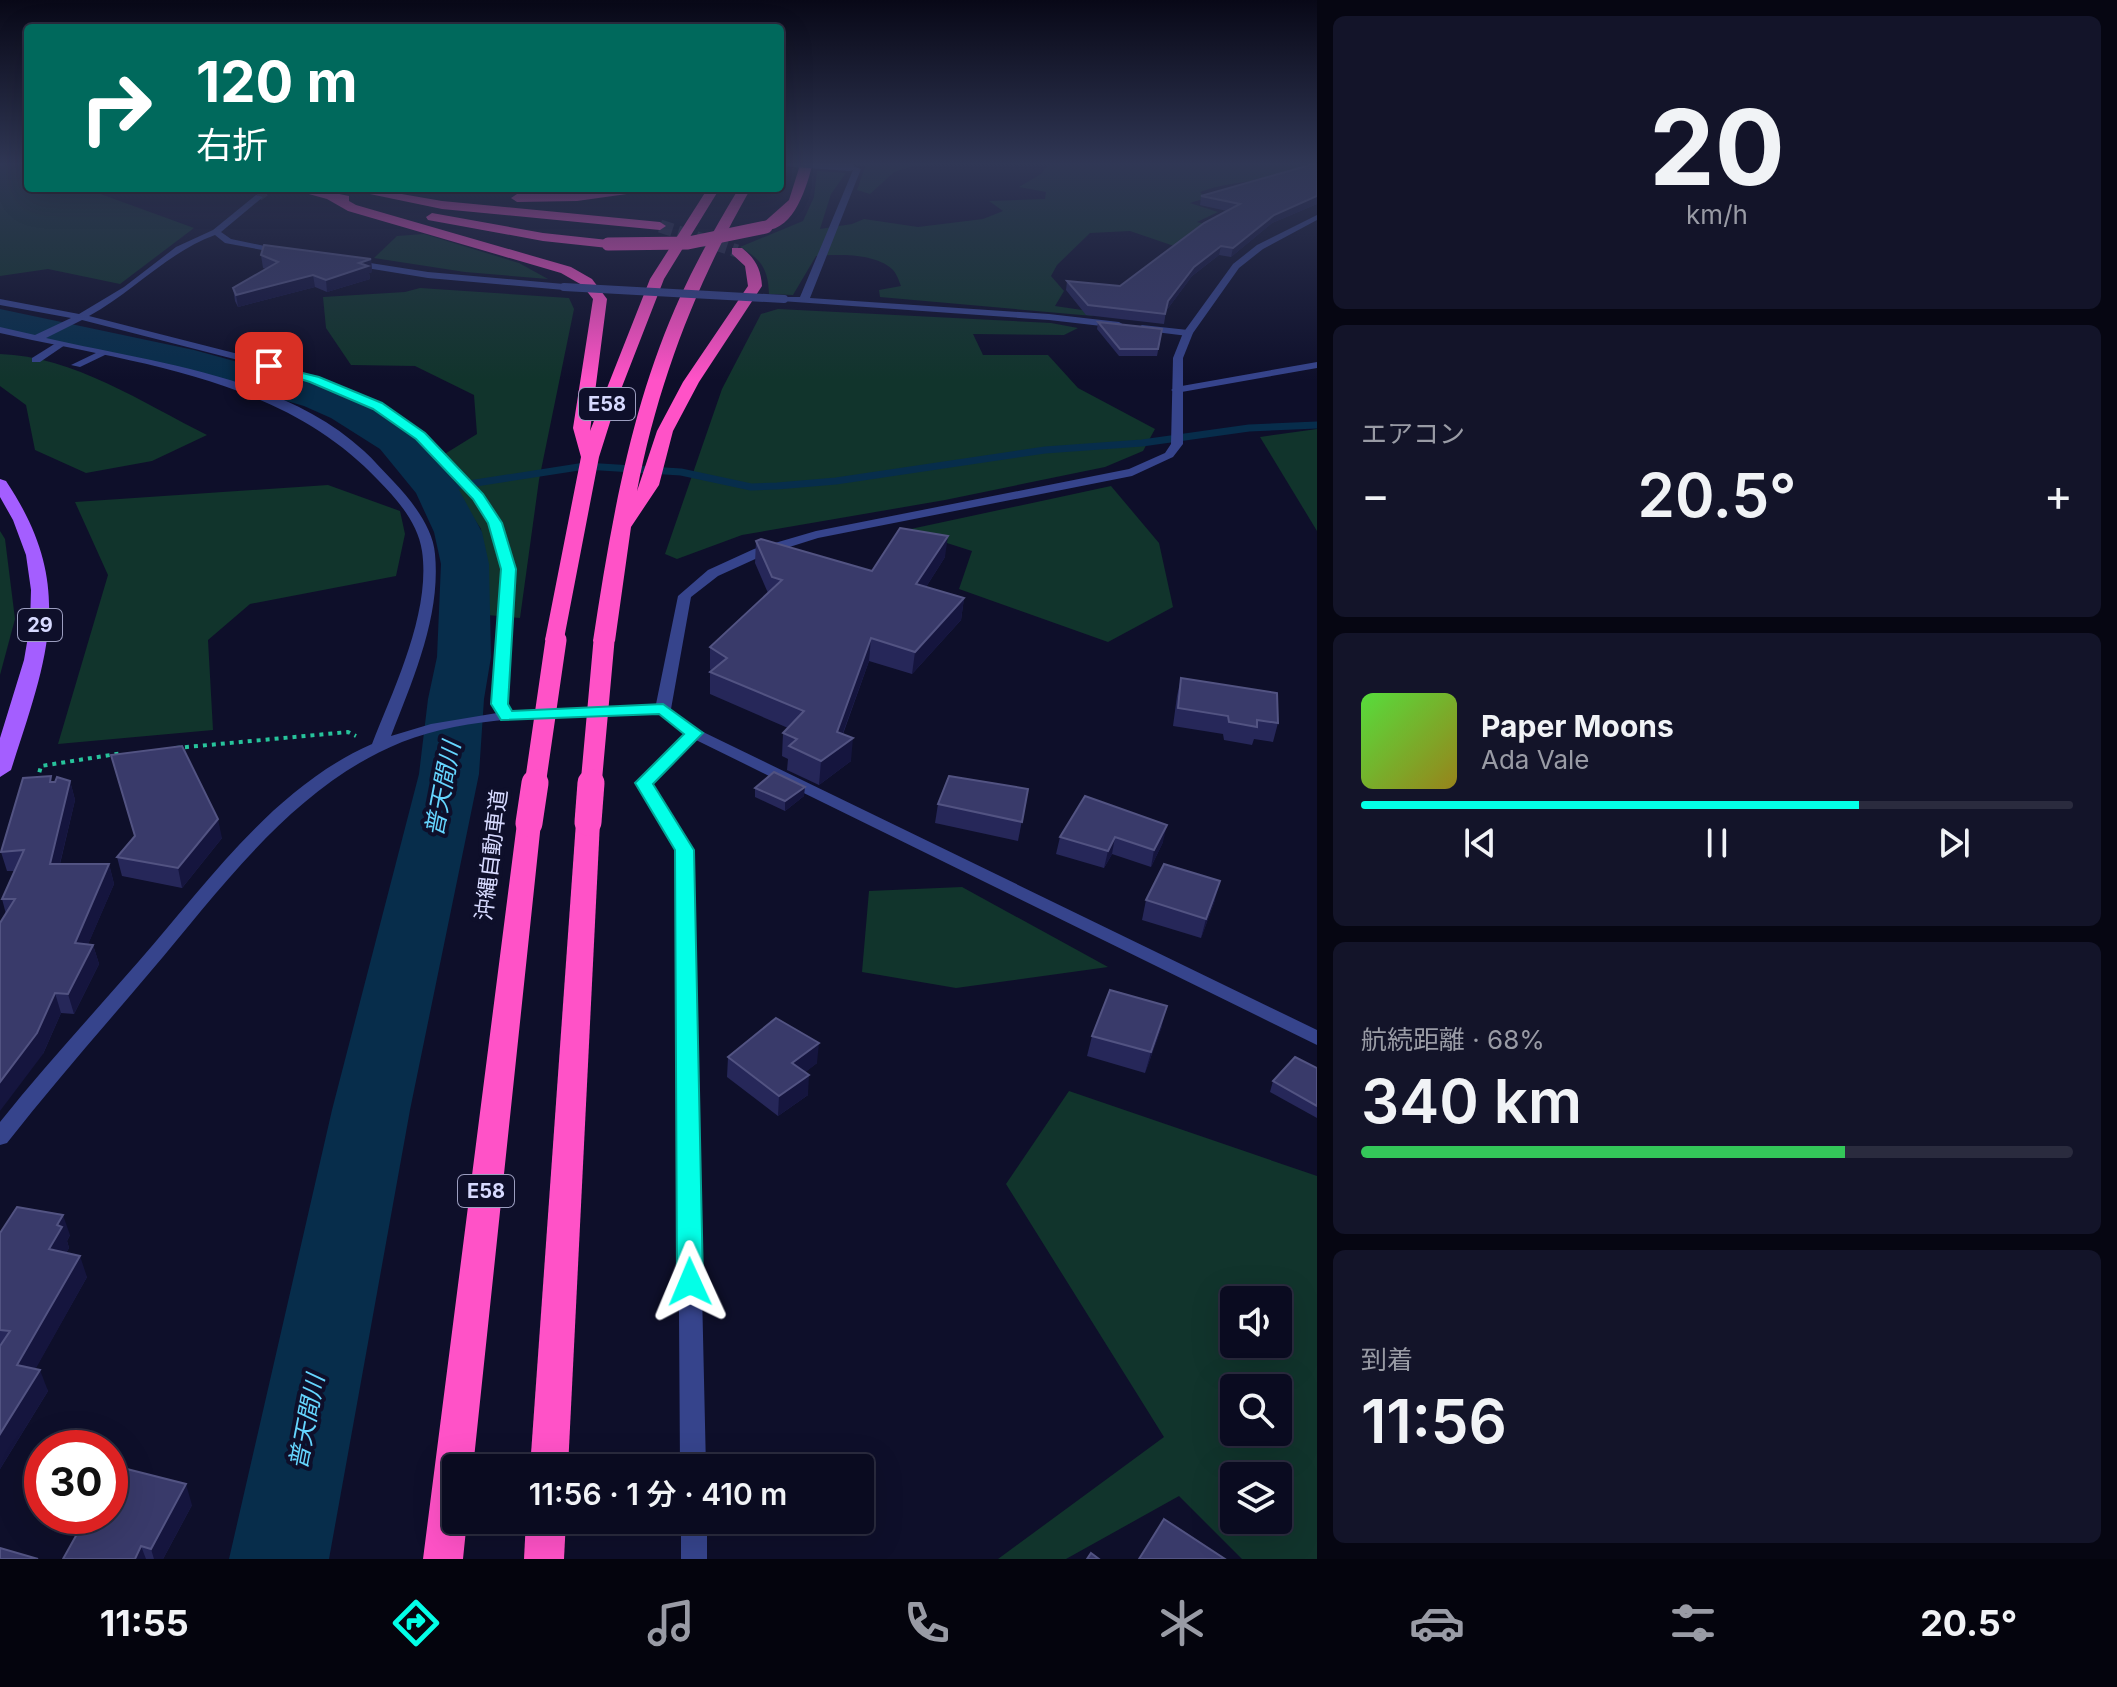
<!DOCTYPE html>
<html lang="ja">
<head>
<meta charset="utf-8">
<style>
	:root { --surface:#0a0b20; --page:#131429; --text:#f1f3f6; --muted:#999ba5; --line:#2a2b3e; --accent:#03ffe7 }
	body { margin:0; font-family:Inter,"Noto Sans JP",sans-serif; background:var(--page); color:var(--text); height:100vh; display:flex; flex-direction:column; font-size:30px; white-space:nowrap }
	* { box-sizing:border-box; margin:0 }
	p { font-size:26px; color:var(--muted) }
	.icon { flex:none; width:44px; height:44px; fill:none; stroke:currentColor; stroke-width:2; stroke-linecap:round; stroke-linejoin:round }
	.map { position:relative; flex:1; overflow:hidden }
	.sheet { display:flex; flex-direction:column; gap:16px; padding:16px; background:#060612; width:800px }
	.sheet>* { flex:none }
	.guide { position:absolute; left:24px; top:24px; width:760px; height:168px; border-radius:8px; box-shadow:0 8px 32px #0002,0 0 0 2px var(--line); background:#00695c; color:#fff; overflow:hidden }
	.tools { position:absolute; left:1220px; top:1286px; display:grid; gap:16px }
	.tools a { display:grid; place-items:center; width:72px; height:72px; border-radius:8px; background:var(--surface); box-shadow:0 8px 32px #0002,0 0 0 2px var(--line); font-size:40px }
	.speed { position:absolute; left:24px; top:1430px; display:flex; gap:16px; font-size:40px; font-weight:700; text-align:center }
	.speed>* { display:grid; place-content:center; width:104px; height:104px; border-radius:50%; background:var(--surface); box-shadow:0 8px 32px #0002,0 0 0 2px var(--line); line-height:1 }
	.speed .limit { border:12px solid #d22; background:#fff; color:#111 }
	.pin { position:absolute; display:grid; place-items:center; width:68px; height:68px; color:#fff; margin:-34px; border-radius:16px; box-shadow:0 4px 12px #0006 }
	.me { position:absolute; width:88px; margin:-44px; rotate:359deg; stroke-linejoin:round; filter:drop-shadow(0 0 6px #0008) }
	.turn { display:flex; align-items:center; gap:28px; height:168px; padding:0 40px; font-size:36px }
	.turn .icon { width:104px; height:104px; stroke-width:2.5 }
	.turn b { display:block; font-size:56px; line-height:68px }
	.big { font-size:60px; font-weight:600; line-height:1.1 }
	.sheet .tile { flex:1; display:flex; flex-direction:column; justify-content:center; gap:12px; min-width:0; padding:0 28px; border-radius:12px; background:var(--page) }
	.sheet .dial { align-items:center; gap:0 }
	.dial b { font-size:104px; line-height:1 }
	.song { display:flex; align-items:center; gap:24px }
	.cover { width:96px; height:96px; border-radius:12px; background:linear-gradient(135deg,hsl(110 70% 55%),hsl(50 70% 35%)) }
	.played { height:8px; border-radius:4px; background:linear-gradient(90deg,var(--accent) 70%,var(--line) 70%) }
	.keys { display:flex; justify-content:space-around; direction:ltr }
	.heat { display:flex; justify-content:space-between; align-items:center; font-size:44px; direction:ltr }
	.charge { height:12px; border-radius:6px; background:linear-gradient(90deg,#34c759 68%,var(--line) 0) }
	.trip { position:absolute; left:442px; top:1454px; width:432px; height:80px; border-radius:8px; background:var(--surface); box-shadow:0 8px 32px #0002,0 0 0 2px var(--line); font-weight:600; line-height:80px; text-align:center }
	.menu { display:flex; height:128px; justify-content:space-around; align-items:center; background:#04040d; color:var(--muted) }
	.menu .icon { width:56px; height:56px }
	.menu .on { color:var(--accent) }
	.menu b { font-size:36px; color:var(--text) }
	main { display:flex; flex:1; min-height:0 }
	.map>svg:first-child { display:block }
	.green { fill:#11342c; fill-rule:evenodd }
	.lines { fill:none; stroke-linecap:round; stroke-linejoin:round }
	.stream { stroke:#072d4b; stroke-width:7 }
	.river { fill:#072d4b; fill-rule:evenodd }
	.minor-tunnel { stroke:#2c2d4a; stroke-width:8; stroke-dasharray:8 4; stroke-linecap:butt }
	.motorway-tunnel { stroke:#2c2d4a; stroke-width:13; stroke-dasharray:13 6; stroke-linecap:butt }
	.path { stroke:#27c39b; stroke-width:4; stroke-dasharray:4 5; stroke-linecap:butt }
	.service { fill:#36448c; fill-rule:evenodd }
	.minor { fill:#36448c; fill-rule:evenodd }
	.tertiary { fill:#36448c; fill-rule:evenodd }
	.primary { fill:#a45eff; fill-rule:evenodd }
	.motorway { fill:#ff52c7; fill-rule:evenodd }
	.minor-bridge { stroke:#36448c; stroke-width:8 }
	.motorway-bridge-far2 { stroke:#ff52c7; stroke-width:13 }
	.motorway-bridge-far1 { stroke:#ff52c7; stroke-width:21 }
	.motorway-bridge { stroke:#ff52c7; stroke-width:27 }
	.wall { fill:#262759 }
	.shaded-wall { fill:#15153e }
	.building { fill:#393a6a; stroke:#525382; stroke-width:2 }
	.route { fill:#03ffe7; stroke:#02a696; stroke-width:2 }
	.labels { text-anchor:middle; stroke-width:8; stroke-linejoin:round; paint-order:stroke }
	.shield { fill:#0e0f2a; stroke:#9b9dbf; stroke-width:2 }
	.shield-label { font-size:20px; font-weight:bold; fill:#d7daff }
	.street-label { font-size:22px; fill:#d7daff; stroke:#0e0f2a }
	.water-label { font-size:24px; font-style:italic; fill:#65d6ff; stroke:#0e0f2a }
</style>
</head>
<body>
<main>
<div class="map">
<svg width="1317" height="1559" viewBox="0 0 1317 1559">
	<rect width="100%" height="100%" fill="#0e0f2a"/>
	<g class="green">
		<path d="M0,162h28v26h56l110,40 -74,56 -72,-15 -48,7z"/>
		<path d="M841,162h134l-61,4 -20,6 -24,22 -13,-4 8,-23z"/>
		<path d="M1050,162h267v11c-40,9 -78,5 -117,19l6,6 -16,5 28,9 -21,10 27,7 -50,17 -44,-15 -40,2 -33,32 -6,11 13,15 -9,15 34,5 4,5 -213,-19 -1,-7 22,-4c-2,-5 -5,-14 -9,-17 -17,-16 -55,-15 -76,-13l-23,39 -24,-1c-1,-25 -7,-34 -29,-47l63,-26 11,-24 3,-26 29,2 -15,21 -11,35 32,-5 12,-5 54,8 65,-8 20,-8 -14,-10 56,-2 1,-7 -27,-5 22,-13z"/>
		<path d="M424,234l95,29 29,16 -83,-7 -91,-14 23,-22z"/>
		<path d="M420,288l149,10 5,11 -35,171 -19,138 -33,-3 -6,-86 -46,-69 42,-26 -3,-39 -59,-29 -64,-1 -25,-37 -3,-31 82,-5z"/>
		<path d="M778,309l273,14 27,5 -14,7 -91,-1 10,21h65l30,33 77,41 -12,22 -38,16 -160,33 -203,35 -65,24 -12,-5 57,-165 39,-75z"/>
		<path d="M0,354c73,2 143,49 207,81l-55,26 -66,12 -51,-23 -9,-45 -26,-19z"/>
		<path d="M1317,429v102l-57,-94z"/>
		<path d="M328,485l72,26 5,23 -9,42 -146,28 -42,36 5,90 -155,14 50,-169 -33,-73z"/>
		<path d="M1111,486l48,57 14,64 -65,35 -149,-53 13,-38 -66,-21z"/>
		<path d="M0,531l5,8 10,80 -15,56z"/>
		<path d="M962,887l146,80 -152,21 -94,-16 7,-81z"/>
		<path d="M1069,1091l248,85v383h-75l-63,-63 -113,63h-68l166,-122 -158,-253zM1234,1300h44v44h-44zM1234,1388h44v44h-44zM1234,1476h44v44h-44z"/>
	</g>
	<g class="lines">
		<path class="stream" d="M437,489l148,-23 96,6 70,15 26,-1 59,-5 209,-31 97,-7 107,-15 68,-3"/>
		<path class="river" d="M0,309l194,41 138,38 27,12 51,31 43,48 29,53 7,32 2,93 -7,42 -5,75 -69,336 -81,449h-100l103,-449 87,-336 9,-75 9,-42 4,-93 -7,-32 -18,-39 -36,-44 -49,-31 -27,-12 -130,-38 -174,-37z"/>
		<path class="minor-tunnel" d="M259,197l12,-9"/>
		<path class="motorway-tunnel" d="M660,226l77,25"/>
		<g class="path">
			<path d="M176,748l172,-16 8,4"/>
			<path d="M37,781l4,-15 82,-13"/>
		</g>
		<g class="service">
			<path d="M56,343l9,2 -25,17h-8v-4z"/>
			<path d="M98,352l9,2 -27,13 -9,-2z"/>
		</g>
		<g class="minor">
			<path d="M0,162h7l-7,4z"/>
			<path d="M850,165l11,4 -51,129 239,16 70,8 5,3 -5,3 -70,-8 -268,-19v-4h19l53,-127 -7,-3z"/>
			<path d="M256,195l7,2 -42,35 10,7 53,11v4l-59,-11 -10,-8c-47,17 -82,57 -126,81l161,41 69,21 62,26 43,30 53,53 24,36 14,46 -9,135 6,8 151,-8 36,26 618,300v15l-621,-305 -44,44 40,66 14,618h-26l-4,-618 -40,-67 49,-50 -25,-19c-82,3 -181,-2 -258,28 -107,43 -178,143 -251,229 -48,57 -98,113 -144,172l-7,2v-23c44,-55 92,-107 139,-161 68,-78 135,-174 233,-217 22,-56 59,-132 50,-193 -4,-28 -25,-52 -44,-71 -98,-104 -246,-117 -378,-147v-6l35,8 36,-17 -71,-13v-6l79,15 45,-27 52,-40 37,-17zM82,320l160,41 69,21 62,26 43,30 53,54 20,31 12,46 -9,135 5,9 -66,11 -40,12c22,-57 50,-120 44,-182 -2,-27 -24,-54 -42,-73 -10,-10 -19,-21 -29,-30 -83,-76 -214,-89 -318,-113z"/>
			<path d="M351,260l77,12 136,12 5,3 -5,3 -136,-12 -80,-13 -1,-2z"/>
			<path d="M1142,325l46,5 5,3 -5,3 -49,-6 -2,-2z"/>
			<path d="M1317,362v6l-141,25 -5,-3 5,-3z"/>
			<rect x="681" y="1520" width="26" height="39"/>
		</g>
		<path class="tertiary" d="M1317,215v5l-54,29 -24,19 -46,65 -10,25v86l-10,13 -41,19 -314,62 -54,17 -46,21 -27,21 -20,112 -8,5 -5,-2 -3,-3 23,-113 30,-26 46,-21 62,-18 313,-62 36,-16 6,-9 2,-86 10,-25 50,-69 24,-19z"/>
		<path class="primary" d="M0,479l6,2c71,106 41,177 5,289l-11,7v-39l24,-78 6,-35 1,-35 -5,-35 -13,-35 -13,-23z"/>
		<g class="motorway">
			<path d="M801,162h12c-6,24 -19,71 -51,68v-6l27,-24z"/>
			<path d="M287,188h23l39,8v5l7,4 215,62 21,12 15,20 -17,132 60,-152 58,-91h12l-56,91 -46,118 -19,60 -36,187 -7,2 -11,-6 36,-183 -8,-29 20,-129 -11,-14 -21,-12 -213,-62 -21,-12z"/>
			<path d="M341,188h26l75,13 218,21 6,4 -6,4 -218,-21z"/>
			<path d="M616,188h31l-6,4 -64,9 -60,1 -6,-4 6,-4 60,-1z"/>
			<path d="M739,188h12c-55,96 -93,194 -114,303l20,-60 26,-49 65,-96 -3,-20 -13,-12v-6h10c13,10 19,21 20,38l-63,96 -26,49 -14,54 -28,42 -16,114 -4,4h-14l-4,-4c18,-118 38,-237 88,-346 17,-37 37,-72 58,-107z"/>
			<path d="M432,213l111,20 65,7 6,4 -6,4 -65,-7 -115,-21 -2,-3z"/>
			<path d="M588,814l9,3 3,5 -32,646h-38l46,-646 3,-5z"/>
			<path d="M529,815l9,3 3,5 -68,645h-17v52h11l-4,39h-40l94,-736 3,-5z"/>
			<path d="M526,1520h40l-2,39h-40z"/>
		</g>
		<g class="minor-bridge">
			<path d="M780,162l70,5"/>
			<path d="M564,287l220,12"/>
		</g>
		<path class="motorway-bridge-far2" d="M608,244l80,-1 78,-16"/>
		<g class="motorway-bridge-far1">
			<path d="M535,785l21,-145"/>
			<path d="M591,785l13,-144"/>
		</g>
		<g class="motorway-bridge">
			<path d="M588,822l3,-39"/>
			<path d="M529,823l6,-40"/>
		</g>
	</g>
	<g class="wall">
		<path d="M1317,163v41l-45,19 -41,34 -12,-2 -27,21 -26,35 -2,13 -78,-9 -20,-25 1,-9 53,5 107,-75 -27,-6 1,-9z"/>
		<path d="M261,255l110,4 1,13 -3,1 1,6 -43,13 -12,-5 -77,20 -3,-6 -2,-13 33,-19 -3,-1z"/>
		<path d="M1098,322l64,7 -5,27h-38l-22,-27z"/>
		<path d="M756,541l116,30 73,-14 -19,30 38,11 -3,22 -49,54 -43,-13 -26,73 8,27 -32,24 -32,-15 1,-11 -6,-3 1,-23 5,-5 -78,-34v-22l1,-1 -1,-2v-22l58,-54 -13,-30z"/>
		<path d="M1181,678l97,45 -5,19 -19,-3 -2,6 -28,-5 -1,-6 -50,-8 4,-30z"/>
		<path d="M111,755l111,83 -40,50 -60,-12 -5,-19 18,-20z"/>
		<path d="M70,781l5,19 -15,64h49l5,20 -26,60 5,1 6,19 -25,50 -13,-1 -18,41 -41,-155 12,-28h-7l-6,-19 52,-70z"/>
		<path d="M755,788l49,8 -19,15 -30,-14z"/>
		<path d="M1028,789l-10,52 -83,-18 3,-19z"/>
		<path d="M1085,796l78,46 -12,25 -39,-13 -8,14 -48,-14 4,-17z"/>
		<path d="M1146,900h69l-14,38 -59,-18z"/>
		<path d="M1162,1026l-17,47 -58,-17 5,-20z"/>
		<path d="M728,1057l89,6 -12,9 3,23 -30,21 -51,-39z"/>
		<path d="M1317,1068v50l-47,-26 3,-11z"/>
		<path d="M0,1233l70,2 -3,6 2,7 -3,5 21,24 -52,92 13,22 -48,78z"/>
		<path d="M192,1505l-29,54h-100z"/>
	</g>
	<g class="shaded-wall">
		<path d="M1317,196v8l-45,19 -41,34 2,-9 41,-33z"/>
		<path d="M1221,246l-2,9 -27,21 -26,35 2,-10 26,-34z"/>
		<path d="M371,259l1,13 -3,1 1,6 -43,13 -1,-12 33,-17z"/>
		<path d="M313,275l2,12 -77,20 -2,-12z"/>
		<path d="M948,536l-3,21 -31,49 2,-22z"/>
		<path d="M964,598l-3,22 -49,54 3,-22z"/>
		<path d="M871,638l-2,23 -32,88 16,-11 -2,23 -32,24 2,-24 16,-29z"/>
		<path d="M70,781l5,19 -20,84 -5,-20z"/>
		<path d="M805,787l-1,9 -19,15v-10z"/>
		<path d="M218,819l4,19 -40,50 -4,-20z"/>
		<path d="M1167,825l-4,17 -12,25 3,-17z"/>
		<path d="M1115,837l-3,17 -8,14 4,-17z"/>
		<path d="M109,864l5,20 -34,79 -5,-20z"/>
		<path d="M1220,881l-5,19 -14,38 5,-19z"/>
		<path d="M93,945l6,19 -25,50 -6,-20z"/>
		<path d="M55,993l6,20 -18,41 -43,57v-29z"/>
		<path d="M1167,1006l-5,20 -17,47 6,-21z"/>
		<path d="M819,1043l-2,20 -26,21 1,-21z"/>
		<path d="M809,1075l-1,20 -30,21 1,-20z"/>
		<path d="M63,1215l7,20 -3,6 2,7 -13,21 -7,-20 8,-24z"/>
		<path d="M80,1256l7,21 -61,109 -9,-21z"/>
		<path d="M40,1370l8,21 -48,78v-35z"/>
		<path d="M186,1484l6,21 -29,54h-9l-3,-10z"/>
		<path d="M141,1546l5,13h-11z"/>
	</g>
	<g class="building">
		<path d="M1317,163v33l-43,19 -41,33 -12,-2 -27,21 -26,34 -3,13 -77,-9 -21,-24 53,5 84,-63 36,-19 -39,-8z"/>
		<path d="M264,245l107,14 -12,4 9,3 -42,14 -13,-5 -77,20 -3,-7 45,-26 -17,-7z"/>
		<path d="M1098,322l64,7 -4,20h-38z"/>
		<path d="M900,528l48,8 -32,48 48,14 -49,54 -44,-14 -34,94 16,6 -32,23 -32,-15 8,-7 -14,-6 21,-22 -94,-39 17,-14 -17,-11 72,-67 -10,-3 -16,-36 5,-2 111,32z"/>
		<path d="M1181,678l96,15 1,30 -21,-3v7l-28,-5 -1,-6 -50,-8z"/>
		<path d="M182,746l36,73 -40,49 -61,-11 18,-21 -24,-81z"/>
		<path d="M774,772l31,15 -20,14 -30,-13z"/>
		<path d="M51,776l-1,6h5l2,-5 13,4 -20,83h59l-34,79 18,2 -25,49 -13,-1 -18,40 -37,49v-159l15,-24h-13l22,-49 -23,2 22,-74z"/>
		<path d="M949,776l79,13 -6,33 -84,-18z"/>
		<path d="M1085,796l82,29 -13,25 -39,-13 -7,14 -48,-14z"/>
		<path d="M1164,864l56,17 -14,38 -60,-19z"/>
		<path d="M1110,990l57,16 -16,46 -59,-16z"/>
		<path d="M776,1018l43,25 -27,20 17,12 -30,21 -51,-39z"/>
		<path d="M1295,1057l22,11v38l-44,-25z"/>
		<path d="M17,1207l46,8 -6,10 5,2 -13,22 31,7 -63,109 23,5 -40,64v-88l10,-15 -10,-1v-97z"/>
		<path d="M115,1466l71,18 -35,65 -10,-3 -6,13h-72l24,-43h23v-42z"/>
		<path d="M1164,1519l61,40h-86z"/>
		<path d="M0,1548l38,11h-38z"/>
		<path d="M1091,1553l8,6h-12z"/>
	</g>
	<linearGradient id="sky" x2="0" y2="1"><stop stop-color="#080817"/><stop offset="0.43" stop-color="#303755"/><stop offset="1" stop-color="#303755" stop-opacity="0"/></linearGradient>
	<rect width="1317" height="380" fill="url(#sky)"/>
	<path class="route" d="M265,364l54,13 63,26 43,30 58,61 19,29 14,46 -8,135 4,7 151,-7 40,29 -50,51 41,66 9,432 -3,8 -10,3 -9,-3 -4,-8 -2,-432 -40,-67 49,-49 -25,-20 -158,6 -10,-16 10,-135 -13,-46 -15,-24 -57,-60 -43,-30 -63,-27 -45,-14z"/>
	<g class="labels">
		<g class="shield">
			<rect x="579" y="388" width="56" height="32" rx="6"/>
			<rect x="18" y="609" width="44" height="32" rx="6"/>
			<rect x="458" y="1175" width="56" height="32" rx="6"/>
		</g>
		<g class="shield-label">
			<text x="607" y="411">E58</text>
			<text x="40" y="632">29</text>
			<text x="486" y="1198">E58</text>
		</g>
		<g class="street-label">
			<text transform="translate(491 855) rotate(-83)" y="8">沖縄自動車道</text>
		</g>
		<g class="water-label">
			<text transform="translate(443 789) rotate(-79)" y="8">普天間川</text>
			<text transform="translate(307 1422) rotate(-79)" y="8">普天間川</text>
		</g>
	</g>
</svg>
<div class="tools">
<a><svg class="icon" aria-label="sound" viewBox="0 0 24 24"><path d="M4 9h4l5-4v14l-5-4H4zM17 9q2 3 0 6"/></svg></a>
<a><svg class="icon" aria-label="search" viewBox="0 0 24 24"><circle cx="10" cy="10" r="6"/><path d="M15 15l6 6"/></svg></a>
<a><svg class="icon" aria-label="layers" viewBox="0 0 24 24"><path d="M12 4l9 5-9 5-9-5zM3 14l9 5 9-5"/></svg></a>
</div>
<div class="speed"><div class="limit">30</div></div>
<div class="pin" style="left:269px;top:366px;background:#d93025"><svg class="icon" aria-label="arrive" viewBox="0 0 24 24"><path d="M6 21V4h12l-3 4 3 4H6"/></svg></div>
<svg class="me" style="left:690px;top:1282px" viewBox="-20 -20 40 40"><path d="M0-17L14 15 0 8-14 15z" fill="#03ffe7" stroke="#fff" stroke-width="4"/></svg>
<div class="trip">11:56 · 1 分 · 410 m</div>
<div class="guide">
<div class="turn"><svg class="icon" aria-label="right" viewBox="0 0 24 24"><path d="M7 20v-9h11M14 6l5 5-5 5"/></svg><div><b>120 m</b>右折</div></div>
</div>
</div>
<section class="sheet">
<div class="tile dial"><b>20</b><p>km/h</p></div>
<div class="tile"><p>エアコン</p>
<div class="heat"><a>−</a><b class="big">20.5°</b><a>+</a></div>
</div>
<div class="tile">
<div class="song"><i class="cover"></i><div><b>Paper Moons</b><p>Ada Vale</p></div></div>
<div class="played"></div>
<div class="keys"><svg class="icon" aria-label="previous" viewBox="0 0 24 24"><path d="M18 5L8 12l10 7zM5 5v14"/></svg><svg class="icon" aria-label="pause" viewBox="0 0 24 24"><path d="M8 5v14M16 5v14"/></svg><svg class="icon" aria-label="next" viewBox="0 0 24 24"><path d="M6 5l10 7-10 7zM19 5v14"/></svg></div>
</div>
<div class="tile"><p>航続距離 · 68%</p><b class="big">340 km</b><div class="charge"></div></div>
<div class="tile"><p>到着</p><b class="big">11:56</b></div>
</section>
</main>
<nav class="menu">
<b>11:55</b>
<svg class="icon on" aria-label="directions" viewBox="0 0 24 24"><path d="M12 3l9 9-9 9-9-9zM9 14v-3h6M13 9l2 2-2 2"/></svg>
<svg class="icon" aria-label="music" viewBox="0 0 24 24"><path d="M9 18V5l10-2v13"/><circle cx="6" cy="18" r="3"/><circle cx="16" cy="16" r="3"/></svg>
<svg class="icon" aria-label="phone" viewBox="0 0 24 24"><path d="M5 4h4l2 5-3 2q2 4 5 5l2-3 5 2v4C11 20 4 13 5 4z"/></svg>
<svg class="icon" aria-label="climate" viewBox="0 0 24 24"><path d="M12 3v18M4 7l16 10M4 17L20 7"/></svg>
<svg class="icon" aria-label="car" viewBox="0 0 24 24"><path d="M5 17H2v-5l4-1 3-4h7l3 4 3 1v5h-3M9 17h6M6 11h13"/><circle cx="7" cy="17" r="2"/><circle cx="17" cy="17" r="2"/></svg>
<svg class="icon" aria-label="filters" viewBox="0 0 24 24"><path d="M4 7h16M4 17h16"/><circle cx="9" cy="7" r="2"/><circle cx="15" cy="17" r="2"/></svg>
<b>20.5°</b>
</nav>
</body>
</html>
